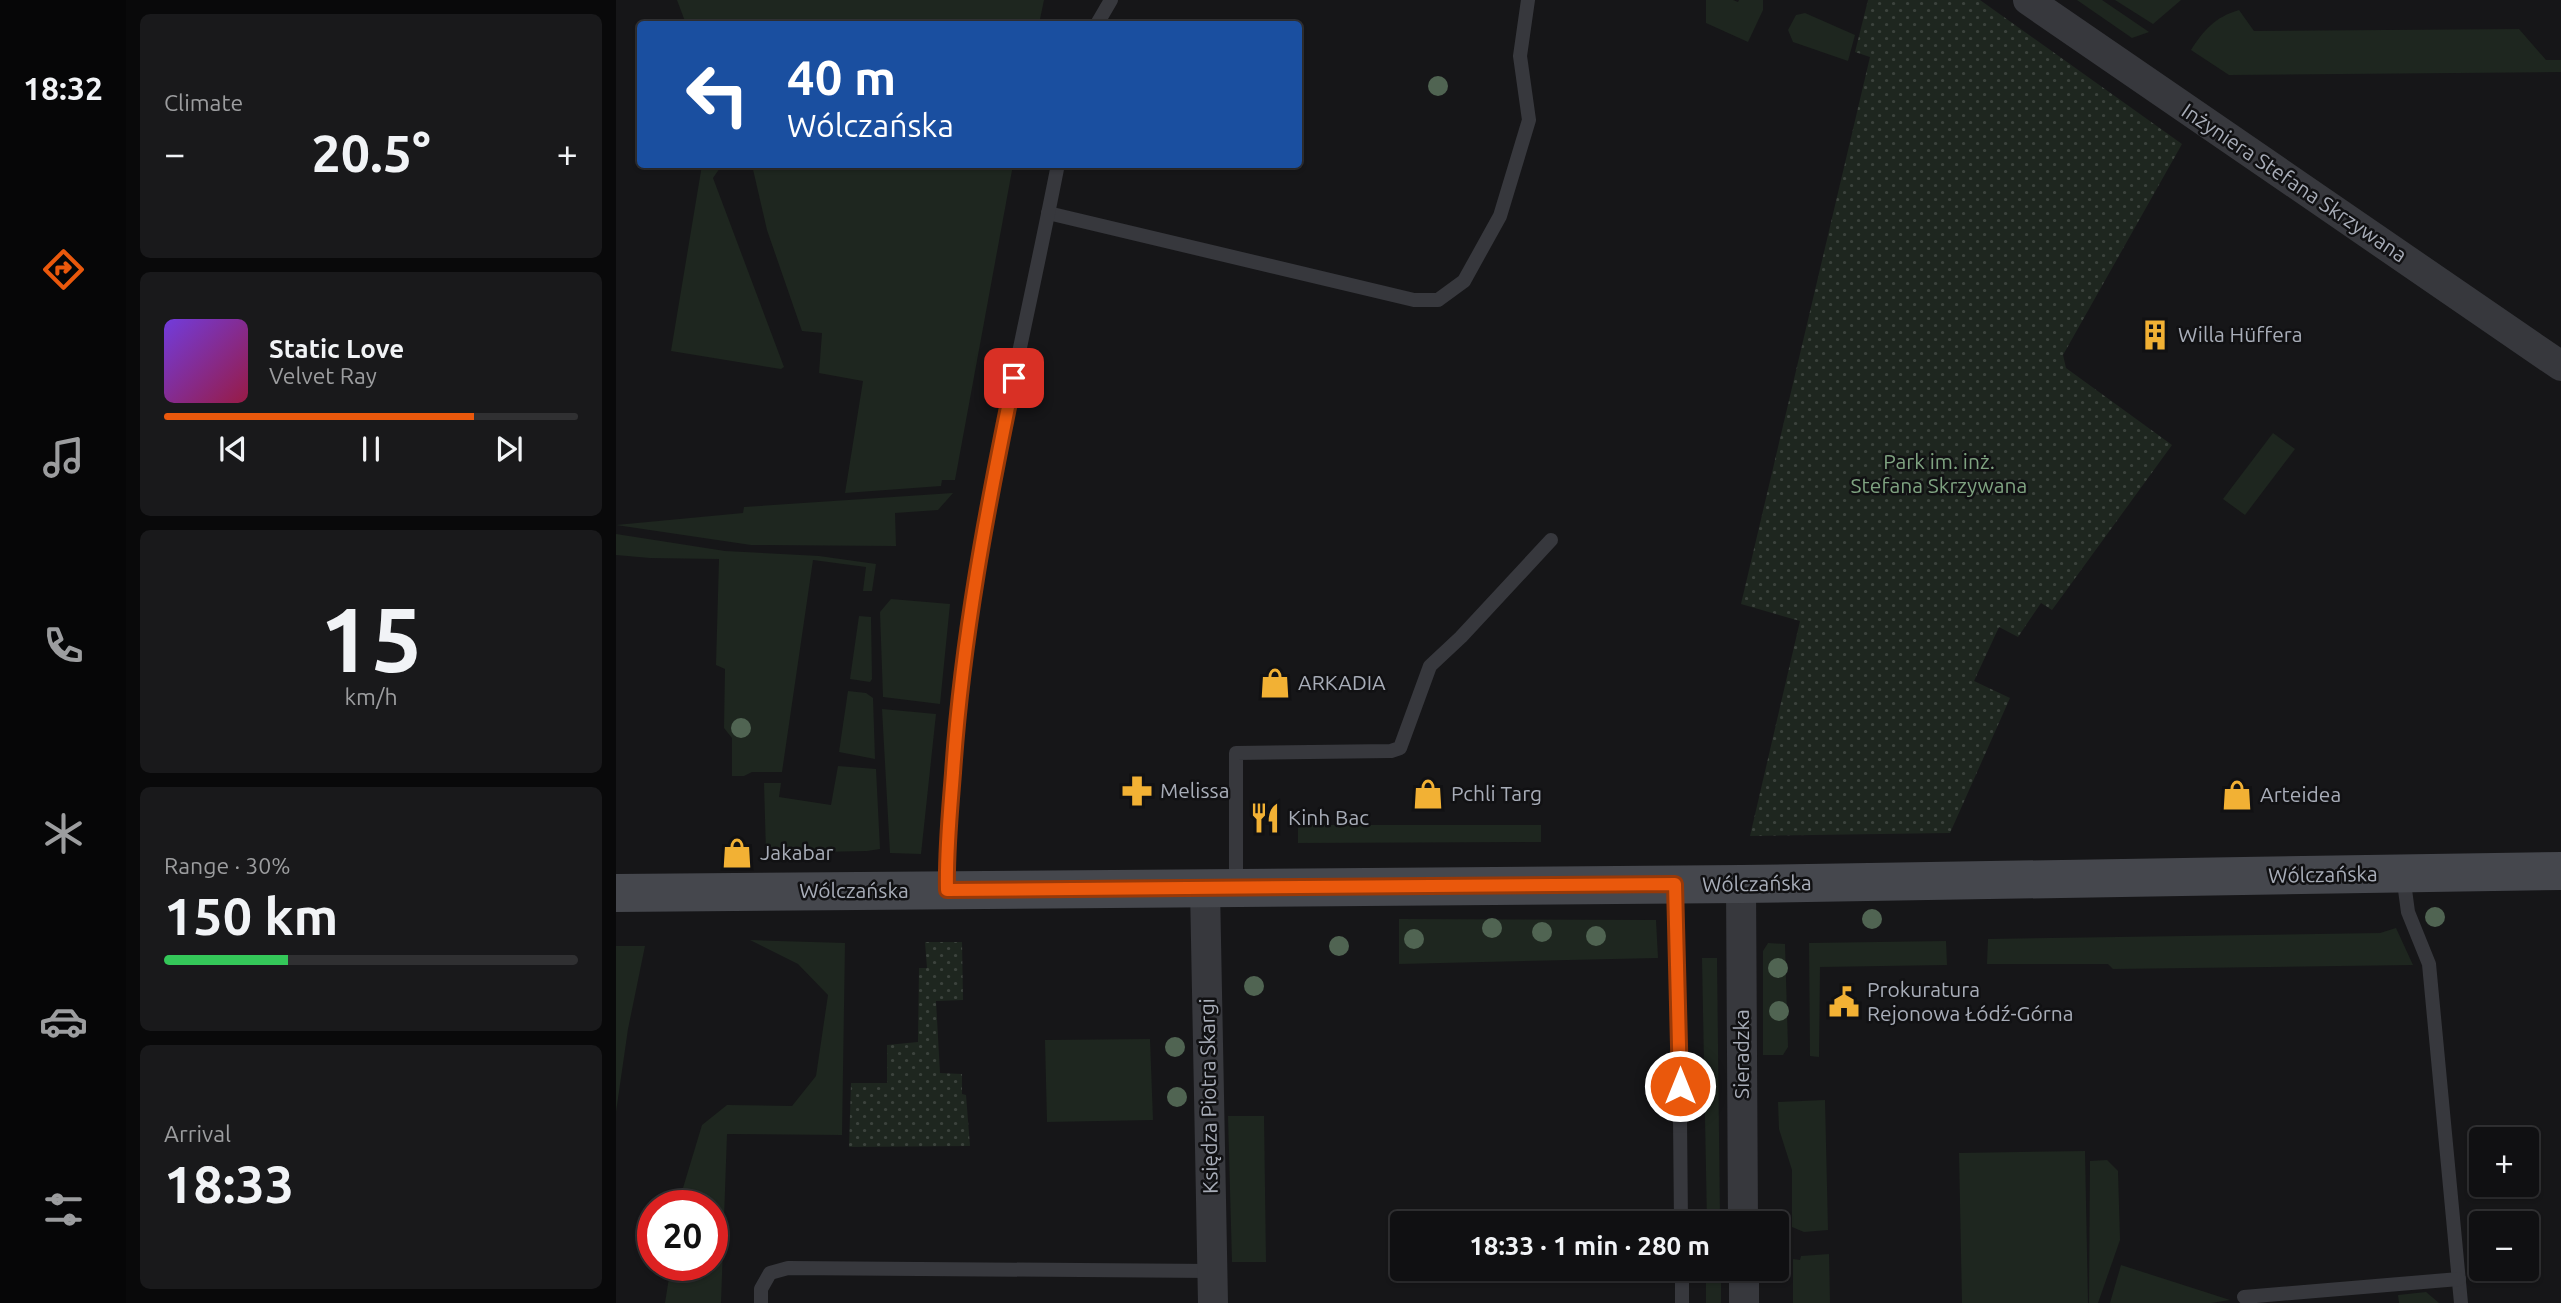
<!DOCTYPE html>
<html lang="en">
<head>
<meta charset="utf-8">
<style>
	:root { --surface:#101012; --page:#19191b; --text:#f1f3f6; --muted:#9c9d9f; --line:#303032; --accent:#ea580c }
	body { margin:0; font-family:Ubuntu,sans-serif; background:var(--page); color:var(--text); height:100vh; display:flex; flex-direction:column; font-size:26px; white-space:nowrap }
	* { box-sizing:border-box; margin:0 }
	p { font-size:23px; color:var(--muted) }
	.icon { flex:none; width:38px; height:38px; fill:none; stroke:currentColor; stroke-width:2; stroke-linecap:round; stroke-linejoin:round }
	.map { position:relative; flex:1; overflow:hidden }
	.panel { display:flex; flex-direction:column; gap:14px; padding:14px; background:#09090a; width:490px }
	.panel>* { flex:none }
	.hud { position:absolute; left:21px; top:21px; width:665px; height:147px; border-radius:7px; box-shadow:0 2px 5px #0004,0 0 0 2px var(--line); background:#1a4fa0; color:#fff; overflow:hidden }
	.fabs { position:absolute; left:1853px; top:1127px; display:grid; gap:14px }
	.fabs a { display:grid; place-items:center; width:70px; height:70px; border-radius:7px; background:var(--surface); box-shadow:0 2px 5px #0004,0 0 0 2px var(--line); font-size:35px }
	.speed { position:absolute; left:21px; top:1190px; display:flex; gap:14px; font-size:35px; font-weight:700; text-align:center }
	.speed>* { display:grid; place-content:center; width:91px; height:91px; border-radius:50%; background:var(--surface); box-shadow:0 2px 5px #0004,0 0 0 2px var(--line); line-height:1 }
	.speed .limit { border:10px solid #d22; background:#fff; color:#111 }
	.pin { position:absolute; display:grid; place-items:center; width:60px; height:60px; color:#fff; margin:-30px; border-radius:14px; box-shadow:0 4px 10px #0006 }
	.me { position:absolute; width:77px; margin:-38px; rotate:0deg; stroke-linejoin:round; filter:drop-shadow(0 0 5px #0008) }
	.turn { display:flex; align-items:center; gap:24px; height:147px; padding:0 35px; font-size:32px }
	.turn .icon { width:91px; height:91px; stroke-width:2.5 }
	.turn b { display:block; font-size:49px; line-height:60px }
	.big { font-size:52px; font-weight:600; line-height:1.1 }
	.panel .card { flex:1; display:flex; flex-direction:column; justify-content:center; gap:10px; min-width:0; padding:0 24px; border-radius:10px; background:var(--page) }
	.panel .dial { align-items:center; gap:0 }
	.dial b { font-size:91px; line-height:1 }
	.song { display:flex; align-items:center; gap:21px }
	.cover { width:84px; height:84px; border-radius:10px; background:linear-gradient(135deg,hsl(260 70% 55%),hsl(340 70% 35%)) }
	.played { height:7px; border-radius:4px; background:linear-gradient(90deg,var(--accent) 75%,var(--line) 75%) }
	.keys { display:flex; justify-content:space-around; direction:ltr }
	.heat { display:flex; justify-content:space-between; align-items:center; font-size:38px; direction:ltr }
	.charge { height:10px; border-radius:5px; background:linear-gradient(90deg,#34c759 30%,var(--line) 0) }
	.trip { position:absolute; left:774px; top:1211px; width:399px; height:70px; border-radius:7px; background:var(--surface); box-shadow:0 2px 5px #0004,0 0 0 2px var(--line); font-weight:600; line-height:70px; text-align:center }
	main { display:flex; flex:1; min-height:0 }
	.tabs { display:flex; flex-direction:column; width:126px; justify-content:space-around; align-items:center; background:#060607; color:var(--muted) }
	.tabs .icon { width:49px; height:49px }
	.tabs .active { color:var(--accent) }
	.tabs b { font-size:32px; color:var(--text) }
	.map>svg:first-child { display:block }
	.grass { fill:#1e261f }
	.park { fill:url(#park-dots) }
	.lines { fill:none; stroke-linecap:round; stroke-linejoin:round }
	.lane { stroke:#37383d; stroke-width:14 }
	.street { stroke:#37383d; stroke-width:30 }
	.secondary { stroke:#45474d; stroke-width:38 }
	.tree { fill:#506452 }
	.route-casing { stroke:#983908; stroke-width:18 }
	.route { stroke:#ea580c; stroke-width:12 }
	.labels { text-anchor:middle; stroke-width:5; stroke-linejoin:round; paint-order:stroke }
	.street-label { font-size:21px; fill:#a8adb8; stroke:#111113 }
	.poi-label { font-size:21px; fill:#a8adb8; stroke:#111113; text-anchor:start }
	.park-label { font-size:21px; fill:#7fa381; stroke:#111113 }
</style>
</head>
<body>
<main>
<nav class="tabs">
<b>18:32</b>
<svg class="icon active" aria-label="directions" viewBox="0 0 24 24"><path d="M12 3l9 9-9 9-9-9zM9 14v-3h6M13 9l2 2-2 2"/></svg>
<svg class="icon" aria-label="music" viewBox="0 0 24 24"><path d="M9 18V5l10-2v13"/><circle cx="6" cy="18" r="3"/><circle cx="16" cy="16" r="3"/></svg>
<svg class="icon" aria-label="phone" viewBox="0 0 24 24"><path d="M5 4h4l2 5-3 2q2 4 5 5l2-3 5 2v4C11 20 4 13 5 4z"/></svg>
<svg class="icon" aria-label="climate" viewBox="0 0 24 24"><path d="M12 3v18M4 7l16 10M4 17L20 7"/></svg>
<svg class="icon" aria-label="car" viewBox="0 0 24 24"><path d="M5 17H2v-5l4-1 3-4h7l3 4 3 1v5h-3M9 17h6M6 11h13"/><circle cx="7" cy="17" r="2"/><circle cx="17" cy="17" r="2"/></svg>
<svg class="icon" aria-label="filters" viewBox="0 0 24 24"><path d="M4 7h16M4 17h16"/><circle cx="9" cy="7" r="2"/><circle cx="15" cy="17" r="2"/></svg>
</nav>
<section class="panel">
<div class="card"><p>Climate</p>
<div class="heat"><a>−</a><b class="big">20.5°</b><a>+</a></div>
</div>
<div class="card">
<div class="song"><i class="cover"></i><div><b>Static Love</b><p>Velvet Ray</p></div></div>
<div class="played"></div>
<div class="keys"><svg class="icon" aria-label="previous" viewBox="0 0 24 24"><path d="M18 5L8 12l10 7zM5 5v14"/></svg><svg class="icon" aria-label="pause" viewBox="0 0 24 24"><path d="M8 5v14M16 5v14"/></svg><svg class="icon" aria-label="next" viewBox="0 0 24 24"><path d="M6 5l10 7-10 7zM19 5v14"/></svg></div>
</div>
<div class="card dial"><b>15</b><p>km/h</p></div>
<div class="card"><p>Range · 30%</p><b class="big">150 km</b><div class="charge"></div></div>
<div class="card"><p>Arrival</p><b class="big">18:33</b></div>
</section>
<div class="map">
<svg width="1945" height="1303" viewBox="0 0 1945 1303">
	<defs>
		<pattern id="park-dots" width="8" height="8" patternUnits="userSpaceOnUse" patternTransform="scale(1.75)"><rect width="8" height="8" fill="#1e261f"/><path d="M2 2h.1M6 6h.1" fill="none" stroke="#3c433d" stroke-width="1.8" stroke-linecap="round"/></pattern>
	</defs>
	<rect width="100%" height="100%" fill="#161618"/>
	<g class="grass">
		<path d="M61,0h367l-5,24h-353z"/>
		<path d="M1090,0h27l5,2 1,-2h24v10l-15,32 -42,-19z"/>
		<path d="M1461,0h25l47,32 -17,6z"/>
		<path d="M1499,0h66l-28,24z"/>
		<path d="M1623,10l15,21 265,-2 27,31h15v12l-332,3 -38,-25c13,-20 24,-33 48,-40z"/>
		<path d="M1189,13l50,22 -7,26 -55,-19 -5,-12 8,-15z"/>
		<path d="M86,165h20l-9,13 71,189 -3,2 -110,-18z"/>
		<path d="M136,165h261l-58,315h-13l-1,6 -96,7 18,-112 -44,-8 3,-40 -20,-2 -35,-101z"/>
		<path d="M1657,433l22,16 -50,66 -22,-16z"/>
		<path d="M337,493l-15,17 -43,3 1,33 -145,-1 -135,-20 127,-12 1,-6z"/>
		<path d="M0,534l109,17 94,5 57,8 -4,27h-9l3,-24 -53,-7 -31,212h-30l-8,4h-12v-38l-8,-10 1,-59 -9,-4 3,-106 -69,-1 -34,-3z"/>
		<path d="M275,599l59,5 -10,100 -57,-7 -3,-85z"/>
		<path d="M243,616l12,1 1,62 -2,3 -20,-3z"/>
		<path d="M232,691l18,2 7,5 2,61 -36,-7z"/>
		<path d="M266,709l54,5 -15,140 -31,-1z"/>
		<path d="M222,766l38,3 4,80 -13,2 -101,2 -2,-70h17l-2,14 52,8z"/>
		<path d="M682,825h243v17l-243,1z"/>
		<path d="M783,919l257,1 2,38 -259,6z"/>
		<path d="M1780,928l17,37 -300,4 -5,-5h-121l1,-25 392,-6z"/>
		<path d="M134,940l95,3 -3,192 -115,-1 -6,169h-56l6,-38h41v-59h-31l2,-18 19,-63 25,-20 65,1 24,-30 12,-81 -30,-31z"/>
		<path d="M1330,941l1,24 -127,2 -1,90 -9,-1 -1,-113z"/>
		<path d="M1152,943l17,1 3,103 -5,8h-20v-104z"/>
		<path d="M0,946h29l-17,83 -12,83z"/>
		<path d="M1086,958h15l3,265h-13z"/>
		<path d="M534,1039l3,81 -106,2 -2,-82z"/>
		<path d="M1209,1100l3,130 -24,2 -12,-5v-57l-13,-41 -1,-27z"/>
		<path d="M612,1116h36l2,146h-34z"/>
		<path d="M1469,1151l3,152h-126l-3,-150z"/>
		<path d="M1491,1160l11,11 2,69 -22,63h-9l1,-142z"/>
		<path d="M1213,1254l1,49h-37v-44l7,1 1,-4z"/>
		<path d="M1505,1265l109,35 -19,3h-101z"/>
		<rect x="1090" y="1269" width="15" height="34"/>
		<path d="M1810,1292l13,11h-40l-1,-8z"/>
	</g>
	<g class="park">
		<path d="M1252,0h112l202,144 -119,211 3,13 106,77 -120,165 -11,-7 -23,34 -19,-10 -25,54 36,17 -60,135 -200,3 50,-215 -59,-17 129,-547 -15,-5z"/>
		<path d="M309,942h37l1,58 -27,1 4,72 22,1v20l4,1 4,51 -121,1 2,-64h36v-38l31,-3 1,-74h8z"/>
	</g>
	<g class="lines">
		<g class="lane">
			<path d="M481,24l14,-24"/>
			<path d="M432,213l366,87h24l26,-19 36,-65 29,-96 -9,-64 8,-56"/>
			<path d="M1787,875l5,37 21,52 32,339"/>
			<path d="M1059,885l4,128 2,210"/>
			<path d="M620,887v-134l155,-2 9,-3 30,-82 31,-29 90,-97"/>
			<path d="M331,888c-1,-40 3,-81 6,-122 14,-203 66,-402 105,-602"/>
			<path d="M1066,1269v34"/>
			<path d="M1628,1297l215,-18"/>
			<path d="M145,1303v-14l9,-16 18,-5 424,3"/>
		</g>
		<g class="street">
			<path d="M1412,0l533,366"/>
			<path d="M1125,884l2,339"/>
			<path d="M589,888l8,415"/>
			<path d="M1128,1269v34"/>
		</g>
		<path class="secondary" d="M0,893l1125,-9 820,-13"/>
	</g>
	<g class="tree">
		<circle cx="822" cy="86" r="10"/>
		<circle cx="125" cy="728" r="10"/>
		<circle cx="1819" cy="917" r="10"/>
		<circle cx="1256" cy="919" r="10"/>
		<circle cx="876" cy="928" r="10"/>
		<circle cx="926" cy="932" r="10"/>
		<circle cx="980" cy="936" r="10"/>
		<circle cx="798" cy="939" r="10"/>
		<circle cx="723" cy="946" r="10"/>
		<circle cx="1162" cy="968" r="10"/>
		<circle cx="638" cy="986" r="10"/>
		<circle cx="1163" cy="1011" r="10"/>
		<circle cx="559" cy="1047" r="10"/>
		<circle cx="561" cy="1097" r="10"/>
	</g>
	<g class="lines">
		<g class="route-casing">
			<path id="route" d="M398,378c-27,130 -52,261 -61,395 -3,39 -7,78 -6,117l728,-6 5,202"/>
		</g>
		<use href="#route" class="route"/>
	</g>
	<defs>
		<g id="building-bare" transform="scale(2.415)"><path d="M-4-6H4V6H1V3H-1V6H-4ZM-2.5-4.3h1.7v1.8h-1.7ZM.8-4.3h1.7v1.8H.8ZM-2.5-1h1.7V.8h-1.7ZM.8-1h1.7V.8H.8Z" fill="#f2b134" stroke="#111113" stroke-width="2.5" paint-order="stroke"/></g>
		<g id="shop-bare" transform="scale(2.415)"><path d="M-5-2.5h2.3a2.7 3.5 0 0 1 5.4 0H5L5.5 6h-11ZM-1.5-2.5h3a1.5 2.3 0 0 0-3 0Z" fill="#f2b134" stroke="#111113" stroke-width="2.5" paint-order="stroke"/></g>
		<g id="pharmacy-bare" transform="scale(2.415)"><path d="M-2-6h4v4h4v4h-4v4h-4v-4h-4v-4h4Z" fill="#f2b134" stroke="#111113" stroke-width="2.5" paint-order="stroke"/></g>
		<g id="restaurant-bare" transform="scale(2.415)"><path d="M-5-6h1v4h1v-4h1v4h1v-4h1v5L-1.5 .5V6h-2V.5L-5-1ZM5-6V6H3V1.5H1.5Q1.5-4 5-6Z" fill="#f2b134" stroke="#111113" stroke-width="2.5" paint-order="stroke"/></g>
		<g id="civic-bare" transform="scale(2.415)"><path d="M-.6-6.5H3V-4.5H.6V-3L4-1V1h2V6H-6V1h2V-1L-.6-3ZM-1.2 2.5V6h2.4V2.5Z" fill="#f2b134" stroke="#111113" stroke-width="2.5" paint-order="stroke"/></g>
	</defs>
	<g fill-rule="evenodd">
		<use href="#building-bare" x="1539" y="335"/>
		<use href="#shop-bare" x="659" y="683"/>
		<use href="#pharmacy-bare" x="521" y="791"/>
		<use href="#shop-bare" x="812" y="794"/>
		<use href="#shop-bare" x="1621" y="795"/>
		<use href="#restaurant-bare" x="649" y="818"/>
		<use href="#shop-bare" x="121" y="853"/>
		<use href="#civic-bare" x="1228" y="1002"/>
	</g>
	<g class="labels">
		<g class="street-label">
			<text transform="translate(1678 183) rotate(34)" y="7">Inżyniera Stefana Skrzywana</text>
			<text transform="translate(1707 875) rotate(-1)" y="7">Wólczańska</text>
			<text transform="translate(1141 884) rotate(-1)" y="7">Wólczańska</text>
			<text x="238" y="898">Wólczańska</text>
			<text transform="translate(1126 1054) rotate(-90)" y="7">Sieradzka</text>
			<text transform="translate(593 1096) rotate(-91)" y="7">Księdza Piotra Skargi</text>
		</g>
		<g class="poi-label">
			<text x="1562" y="342">Willa Hüffera</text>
			<text x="682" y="690">ARKADIA</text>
			<text x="544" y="798">Melissa</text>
			<text x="835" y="801">Pchli Targ</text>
			<text x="1644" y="802">Arteidea</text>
			<text x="672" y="825">Kinh Bac</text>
			<text x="144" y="860">Jakabar</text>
			<text x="1251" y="997">Prokuratura<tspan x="1251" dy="24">Rejonowa Łódź-Górna</tspan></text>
		</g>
		<g class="park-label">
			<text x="1323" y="469">Park im. inż.<tspan x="1323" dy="24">Stefana Skrzywana</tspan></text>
		</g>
	</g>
</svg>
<div class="fabs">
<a>+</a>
<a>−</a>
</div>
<div class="speed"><div class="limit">20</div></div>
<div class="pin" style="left:398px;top:378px;background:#d93025"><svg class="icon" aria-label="arrive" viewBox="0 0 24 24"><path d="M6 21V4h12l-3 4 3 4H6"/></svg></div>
<svg class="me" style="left:1064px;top:1086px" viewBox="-20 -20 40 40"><circle r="17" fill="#ea580c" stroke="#fff" stroke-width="3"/><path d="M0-11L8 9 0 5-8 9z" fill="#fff"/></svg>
<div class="trip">18:33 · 1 min · 280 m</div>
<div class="hud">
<div class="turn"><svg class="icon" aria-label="left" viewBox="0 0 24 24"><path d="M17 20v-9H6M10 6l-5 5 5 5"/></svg><div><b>40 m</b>Wólczańska</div></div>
</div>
</div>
</main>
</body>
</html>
